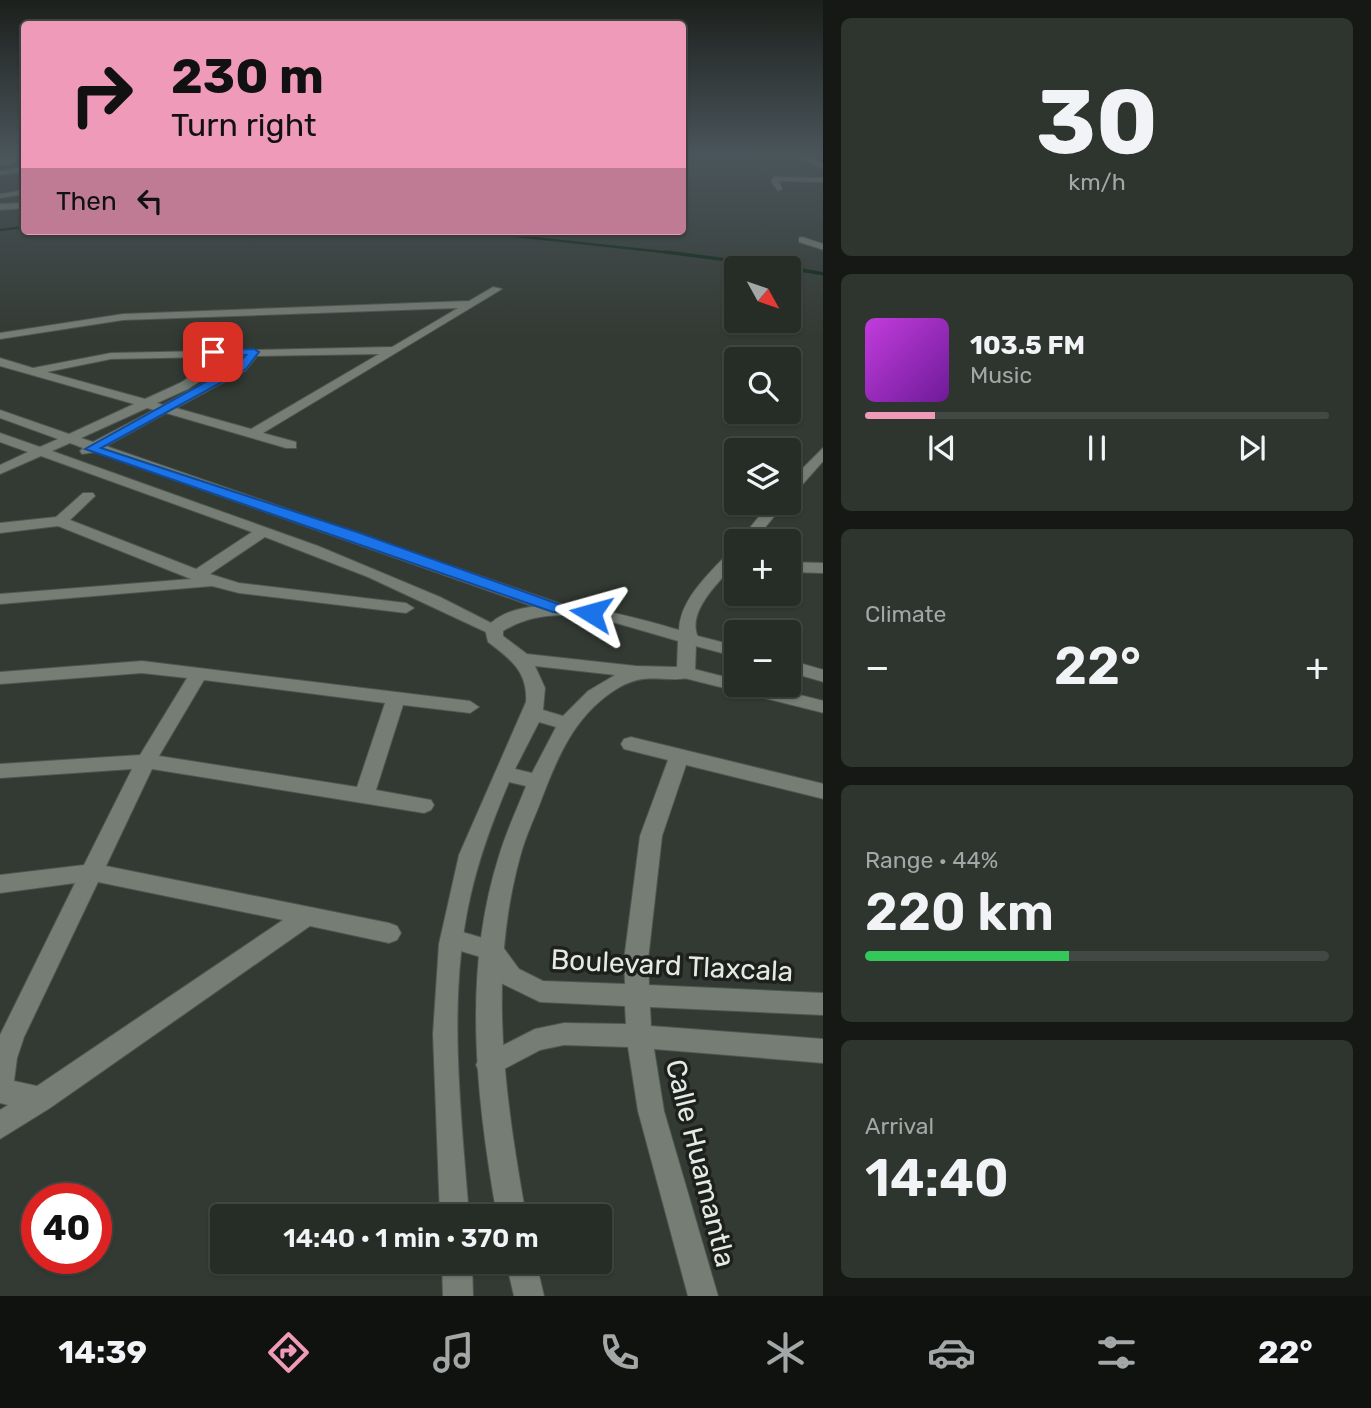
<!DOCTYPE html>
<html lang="en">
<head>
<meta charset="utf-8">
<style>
	:root { --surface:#262c26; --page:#2e342e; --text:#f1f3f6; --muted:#a4a7a7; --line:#424843; --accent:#ef9ab8 }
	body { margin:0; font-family:Rubik,sans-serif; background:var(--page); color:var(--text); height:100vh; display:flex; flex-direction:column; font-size:26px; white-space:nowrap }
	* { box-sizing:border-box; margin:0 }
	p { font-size:23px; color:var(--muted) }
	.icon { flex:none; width:38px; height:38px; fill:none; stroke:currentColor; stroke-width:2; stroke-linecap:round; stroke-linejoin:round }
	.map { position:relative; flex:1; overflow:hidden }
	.details { display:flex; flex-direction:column; gap:18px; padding:18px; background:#151815; width:548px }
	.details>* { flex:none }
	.guide { position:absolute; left:21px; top:21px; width:665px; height:214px; border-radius:7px; box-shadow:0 2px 5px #0004,0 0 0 2px var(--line); background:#ef9ab8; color:#111; overflow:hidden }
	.needle { width:46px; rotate:130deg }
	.tools { position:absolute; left:724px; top:256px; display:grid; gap:14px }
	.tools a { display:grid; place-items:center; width:77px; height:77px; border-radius:7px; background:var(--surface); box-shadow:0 2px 5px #0004,0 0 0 2px var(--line); font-size:35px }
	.speed { position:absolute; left:21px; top:1183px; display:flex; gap:14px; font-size:35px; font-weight:700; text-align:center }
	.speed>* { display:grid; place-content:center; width:91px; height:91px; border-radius:50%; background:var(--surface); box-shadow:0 2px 5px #0004,0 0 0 2px var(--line); line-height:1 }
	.speed .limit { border:10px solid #d22; background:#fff; color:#111 }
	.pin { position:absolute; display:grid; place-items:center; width:60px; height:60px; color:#fff; margin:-30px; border-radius:14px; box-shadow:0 4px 10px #0006 }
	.me { position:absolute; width:77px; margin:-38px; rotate:278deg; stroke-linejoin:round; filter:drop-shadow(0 0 5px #0008) }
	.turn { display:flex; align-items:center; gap:24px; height:147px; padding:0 35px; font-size:32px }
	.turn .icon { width:91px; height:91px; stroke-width:2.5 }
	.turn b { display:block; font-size:49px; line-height:60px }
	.then { display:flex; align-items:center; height:66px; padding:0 35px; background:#0003; gap:14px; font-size:26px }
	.big { font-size:52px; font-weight:600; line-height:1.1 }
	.details .tile { flex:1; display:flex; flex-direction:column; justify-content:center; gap:10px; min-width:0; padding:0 24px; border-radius:10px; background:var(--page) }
	.details .dial { align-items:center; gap:0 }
	.dial b { font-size:91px; line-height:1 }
	.song { display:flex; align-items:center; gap:21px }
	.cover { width:84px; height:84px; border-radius:10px; background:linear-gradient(135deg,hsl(290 70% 55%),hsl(280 70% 35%)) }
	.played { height:7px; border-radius:4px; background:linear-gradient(90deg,var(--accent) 15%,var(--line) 15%) }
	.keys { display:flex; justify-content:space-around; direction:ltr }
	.heat { display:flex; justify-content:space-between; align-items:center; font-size:38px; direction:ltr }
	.charge { height:10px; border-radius:5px; background:linear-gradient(90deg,#34c759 44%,var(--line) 0) }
	.trip { position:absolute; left:210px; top:1204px; width:402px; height:70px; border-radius:7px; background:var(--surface); box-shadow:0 2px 5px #0004,0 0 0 2px var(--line); font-weight:600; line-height:70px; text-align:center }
	.dock { display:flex; height:112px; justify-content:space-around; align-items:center; background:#0f120f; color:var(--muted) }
	.dock .icon { width:49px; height:49px }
	.dock .selected { color:var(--accent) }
	.dock b { font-size:32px; color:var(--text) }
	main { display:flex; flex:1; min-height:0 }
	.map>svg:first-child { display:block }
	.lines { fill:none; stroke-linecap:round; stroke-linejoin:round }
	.stream-far1 { stroke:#09230e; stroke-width:2.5 }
	.stream { stroke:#09230e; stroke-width:3.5 }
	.minor-casing { stroke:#4f5550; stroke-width:2 }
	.tertiary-casing { stroke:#4f5550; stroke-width:2 }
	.secondary-casing { stroke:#4f5550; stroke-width:20 }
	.minor { fill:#757d75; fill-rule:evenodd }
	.tertiary { fill:#757d75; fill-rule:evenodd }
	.secondary { stroke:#757d75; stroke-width:18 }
	.route { fill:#1a73e8; stroke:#114b97; stroke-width:2 }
	.labels { text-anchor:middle; stroke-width:7; stroke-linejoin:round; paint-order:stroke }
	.near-street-label { font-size:28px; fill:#e5eae5; stroke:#1d201d }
</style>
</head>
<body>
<main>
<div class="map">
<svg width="824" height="1296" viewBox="0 0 824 1296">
	<rect width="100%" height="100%" fill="#333a33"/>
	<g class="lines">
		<g class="stream-far1">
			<path d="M0,230l24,-3"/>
			<path d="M469,231l213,23"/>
		</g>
		<g class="stream">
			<path d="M666,252l122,16"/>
			<path d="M789,268l35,6"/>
		</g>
		<g class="minor-casing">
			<g id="minor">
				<path d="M24,167v4l-24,4v-4z"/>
				<path d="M774,177l50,1v4l-45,-1 3,8 -4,2 -7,-10z"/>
				<path d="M24,190v4l-24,4v-4z"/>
				<path d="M24,203v5l-24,2v-6z"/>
				<path d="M802,237l22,7v6l-25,-8v-4z"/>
				<path d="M493,287l9,2 -239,144 33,9v6h-10l-120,-35 -60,33 458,159 2,4 -2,4h-12l-457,-161 -13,2 -2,-3 3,-3 -13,-5 -18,8 266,95 122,51 63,32 -9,5 -6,-1 -120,-56 -103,-40 -55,37 29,9 167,20 8,5 -8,5 -167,-20 -27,-7 -212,18v-10l191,-15 -133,-53 -58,7v-10l56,-6 27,-24h10l2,3 -25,24 126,49 56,-37 -211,-76 -41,18v-9l28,-13 -28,-10v-9l40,14 18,-8 -58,-21v-8l69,24 65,-30 -134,-38v-8l33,10 78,-15 281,-6 66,-39 -335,12 -123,19v-6l123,-19 346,-13zM379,354l-128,75 -75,-21 70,-38 11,-14zM207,357v9l-27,17 -35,16 -98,-27 64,-13zM219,357h25l-6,7 -75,41 -6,-2 31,-14 29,-19zM147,408l7,2 -61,32 -12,-4z"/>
				<path d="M789,562l35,1v10l-35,-1z"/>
				<path d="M690,634l47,12v11l-53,-14 -3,-4 3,-4z"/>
				<path d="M789,660l35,10v12l-35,-10z"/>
				<path d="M142,661l328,40 9,6 -9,6 -67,-8 -27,85 55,10 3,5 -3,5 -7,3 -272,-44 -46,97 283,57 8,3 4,7 -4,7 -8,3 -79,-17 -260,182 -50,31v-29l8,-5 -8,-2v-68l75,-152 -75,10v-18l84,-10 48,-96 -132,9v-14l140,-9 47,-77 -45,-5 -142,11v-12zM204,680l181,23 -28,84 -198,-31zM98,882l185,38 -246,166 -23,-5 3,-23 7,-21z"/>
				<path d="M686,667l51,13v4h19l68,17v12l-144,-36 -3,-4z"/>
				<path d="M631,737l193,47v15l-138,-34 -24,71 -14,124 1,25 175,8v22l-174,-8 1,19 173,13v24l-170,-14 10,62 54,185h-30l-50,-185 -10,-64 -64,-2 -24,5 -51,27 -9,-4 -4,-8 4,-8 55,-28 29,-6 62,1 -1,-18 -85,-4 -39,-19 -17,-25 -40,-12 -4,-7 4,-7 8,-3 48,14 19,26 24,12 82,3 -1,-24 16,-124 28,-76 -44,-11 -3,-5 3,-5z"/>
			</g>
		</g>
		<g class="tertiary-casing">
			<g id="tertiary">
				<path d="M797,156h9l18,8v5z"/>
				<path d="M824,447v13l-30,34 -5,1v-13z"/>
				<path d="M771,502h15l-32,39h-15z"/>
				<path d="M737,547v15c-16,18 -53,51 -38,77l-3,4 -1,30 -3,4c-27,7 -44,-6 -72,10 -43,25 -61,66 -78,111 -7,19 -17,39 -22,59 -33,120 -15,240 6,359h-29c-21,-118 -35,-244 2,-360 7,-24 18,-47 27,-70l-17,-4c-16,38 -30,75 -39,116 -23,103 -9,213 -1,318h-29l-7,-182 6,-90 20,-89 67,-153c2,-31 -16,-43 -38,-60l-3,-13c38,-46 146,-13 194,1 1,-32 32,-58 53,-81zM562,615l54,8 62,18 -1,26 -41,-1 -109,-12 -24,-18v-5c20,-12 36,-15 59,-16zM535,666l80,9 -27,16 -25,25 -20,-6 2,-22zM539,722l17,5 -24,46 -17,-4z"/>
				<path d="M442,1262h30l1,34h-30z"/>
				<path d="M506,1262h30l8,34h-30z"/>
			</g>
		</g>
		<g class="secondary-casing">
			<path id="secondary" d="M0,156h7"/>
		</g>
		<use href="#minor" class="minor"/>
		<use href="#tertiary" class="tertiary"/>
		<use href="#secondary" class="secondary"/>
	</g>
	<linearGradient id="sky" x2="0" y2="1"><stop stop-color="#1c201c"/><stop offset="0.46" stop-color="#4a555b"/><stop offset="1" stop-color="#4a555b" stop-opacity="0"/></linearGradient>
	<rect width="824" height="337" fill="url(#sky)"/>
	<path class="route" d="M254,349l5,3 -13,17 -145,79 256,84 204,73 35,5v7l-43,-5 -468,-163 153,-85 8,-9h-33l-5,-3 1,-2z"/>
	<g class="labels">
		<g class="near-street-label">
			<text transform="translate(672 965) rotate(3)" y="10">Boulevard Tlaxcala</text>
			<text transform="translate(701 1163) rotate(76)" y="10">Calle Huamantla</text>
		</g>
	</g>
</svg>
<div class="tools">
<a><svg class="needle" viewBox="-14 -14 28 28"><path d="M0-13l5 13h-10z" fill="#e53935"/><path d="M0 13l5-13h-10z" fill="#a4a7a7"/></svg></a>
<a><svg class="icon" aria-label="search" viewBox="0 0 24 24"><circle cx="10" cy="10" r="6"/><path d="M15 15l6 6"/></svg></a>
<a><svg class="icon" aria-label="layers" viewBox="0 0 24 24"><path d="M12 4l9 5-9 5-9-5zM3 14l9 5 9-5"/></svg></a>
<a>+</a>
<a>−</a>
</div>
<div class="speed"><div class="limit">40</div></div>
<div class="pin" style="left:213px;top:352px;background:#d93025"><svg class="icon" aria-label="arrive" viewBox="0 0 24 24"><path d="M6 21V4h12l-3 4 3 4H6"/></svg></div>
<svg class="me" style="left:591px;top:613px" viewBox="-20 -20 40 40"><path d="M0-17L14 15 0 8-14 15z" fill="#1a73e8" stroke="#fff" stroke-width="4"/></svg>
<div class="trip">14:40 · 1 min · 370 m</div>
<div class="guide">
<div class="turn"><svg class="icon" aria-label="right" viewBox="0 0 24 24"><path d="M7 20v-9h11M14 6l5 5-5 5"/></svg><div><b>230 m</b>Turn right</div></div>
<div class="then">Then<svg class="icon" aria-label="left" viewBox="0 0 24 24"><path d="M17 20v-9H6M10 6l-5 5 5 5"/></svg></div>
</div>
</div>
<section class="details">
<div class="tile dial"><b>30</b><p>km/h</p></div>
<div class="tile">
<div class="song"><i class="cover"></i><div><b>103.5 FM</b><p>Music</p></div></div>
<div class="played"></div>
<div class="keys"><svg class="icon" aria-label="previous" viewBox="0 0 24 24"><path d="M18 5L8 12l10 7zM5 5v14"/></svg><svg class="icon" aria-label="pause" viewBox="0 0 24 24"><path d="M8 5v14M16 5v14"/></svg><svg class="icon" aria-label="next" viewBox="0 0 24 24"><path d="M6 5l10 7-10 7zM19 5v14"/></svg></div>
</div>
<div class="tile"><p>Climate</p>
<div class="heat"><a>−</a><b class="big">22°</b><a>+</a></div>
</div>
<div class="tile"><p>Range · 44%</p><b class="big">220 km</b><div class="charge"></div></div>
<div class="tile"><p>Arrival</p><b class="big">14:40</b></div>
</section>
</main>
<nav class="dock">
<b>14:39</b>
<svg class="icon selected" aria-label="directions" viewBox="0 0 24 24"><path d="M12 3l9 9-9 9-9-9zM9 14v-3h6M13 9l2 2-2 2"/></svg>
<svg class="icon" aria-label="music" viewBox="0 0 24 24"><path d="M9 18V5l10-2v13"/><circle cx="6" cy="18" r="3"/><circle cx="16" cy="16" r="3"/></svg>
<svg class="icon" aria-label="phone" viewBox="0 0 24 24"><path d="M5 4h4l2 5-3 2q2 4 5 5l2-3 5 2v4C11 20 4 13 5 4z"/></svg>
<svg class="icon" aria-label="climate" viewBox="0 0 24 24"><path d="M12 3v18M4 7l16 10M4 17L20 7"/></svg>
<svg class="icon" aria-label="car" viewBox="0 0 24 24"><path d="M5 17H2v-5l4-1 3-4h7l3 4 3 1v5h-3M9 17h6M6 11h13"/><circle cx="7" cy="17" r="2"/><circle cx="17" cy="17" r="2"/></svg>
<svg class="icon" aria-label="filters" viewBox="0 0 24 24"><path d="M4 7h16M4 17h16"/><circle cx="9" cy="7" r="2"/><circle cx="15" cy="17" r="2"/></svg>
<b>22°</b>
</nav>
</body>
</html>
